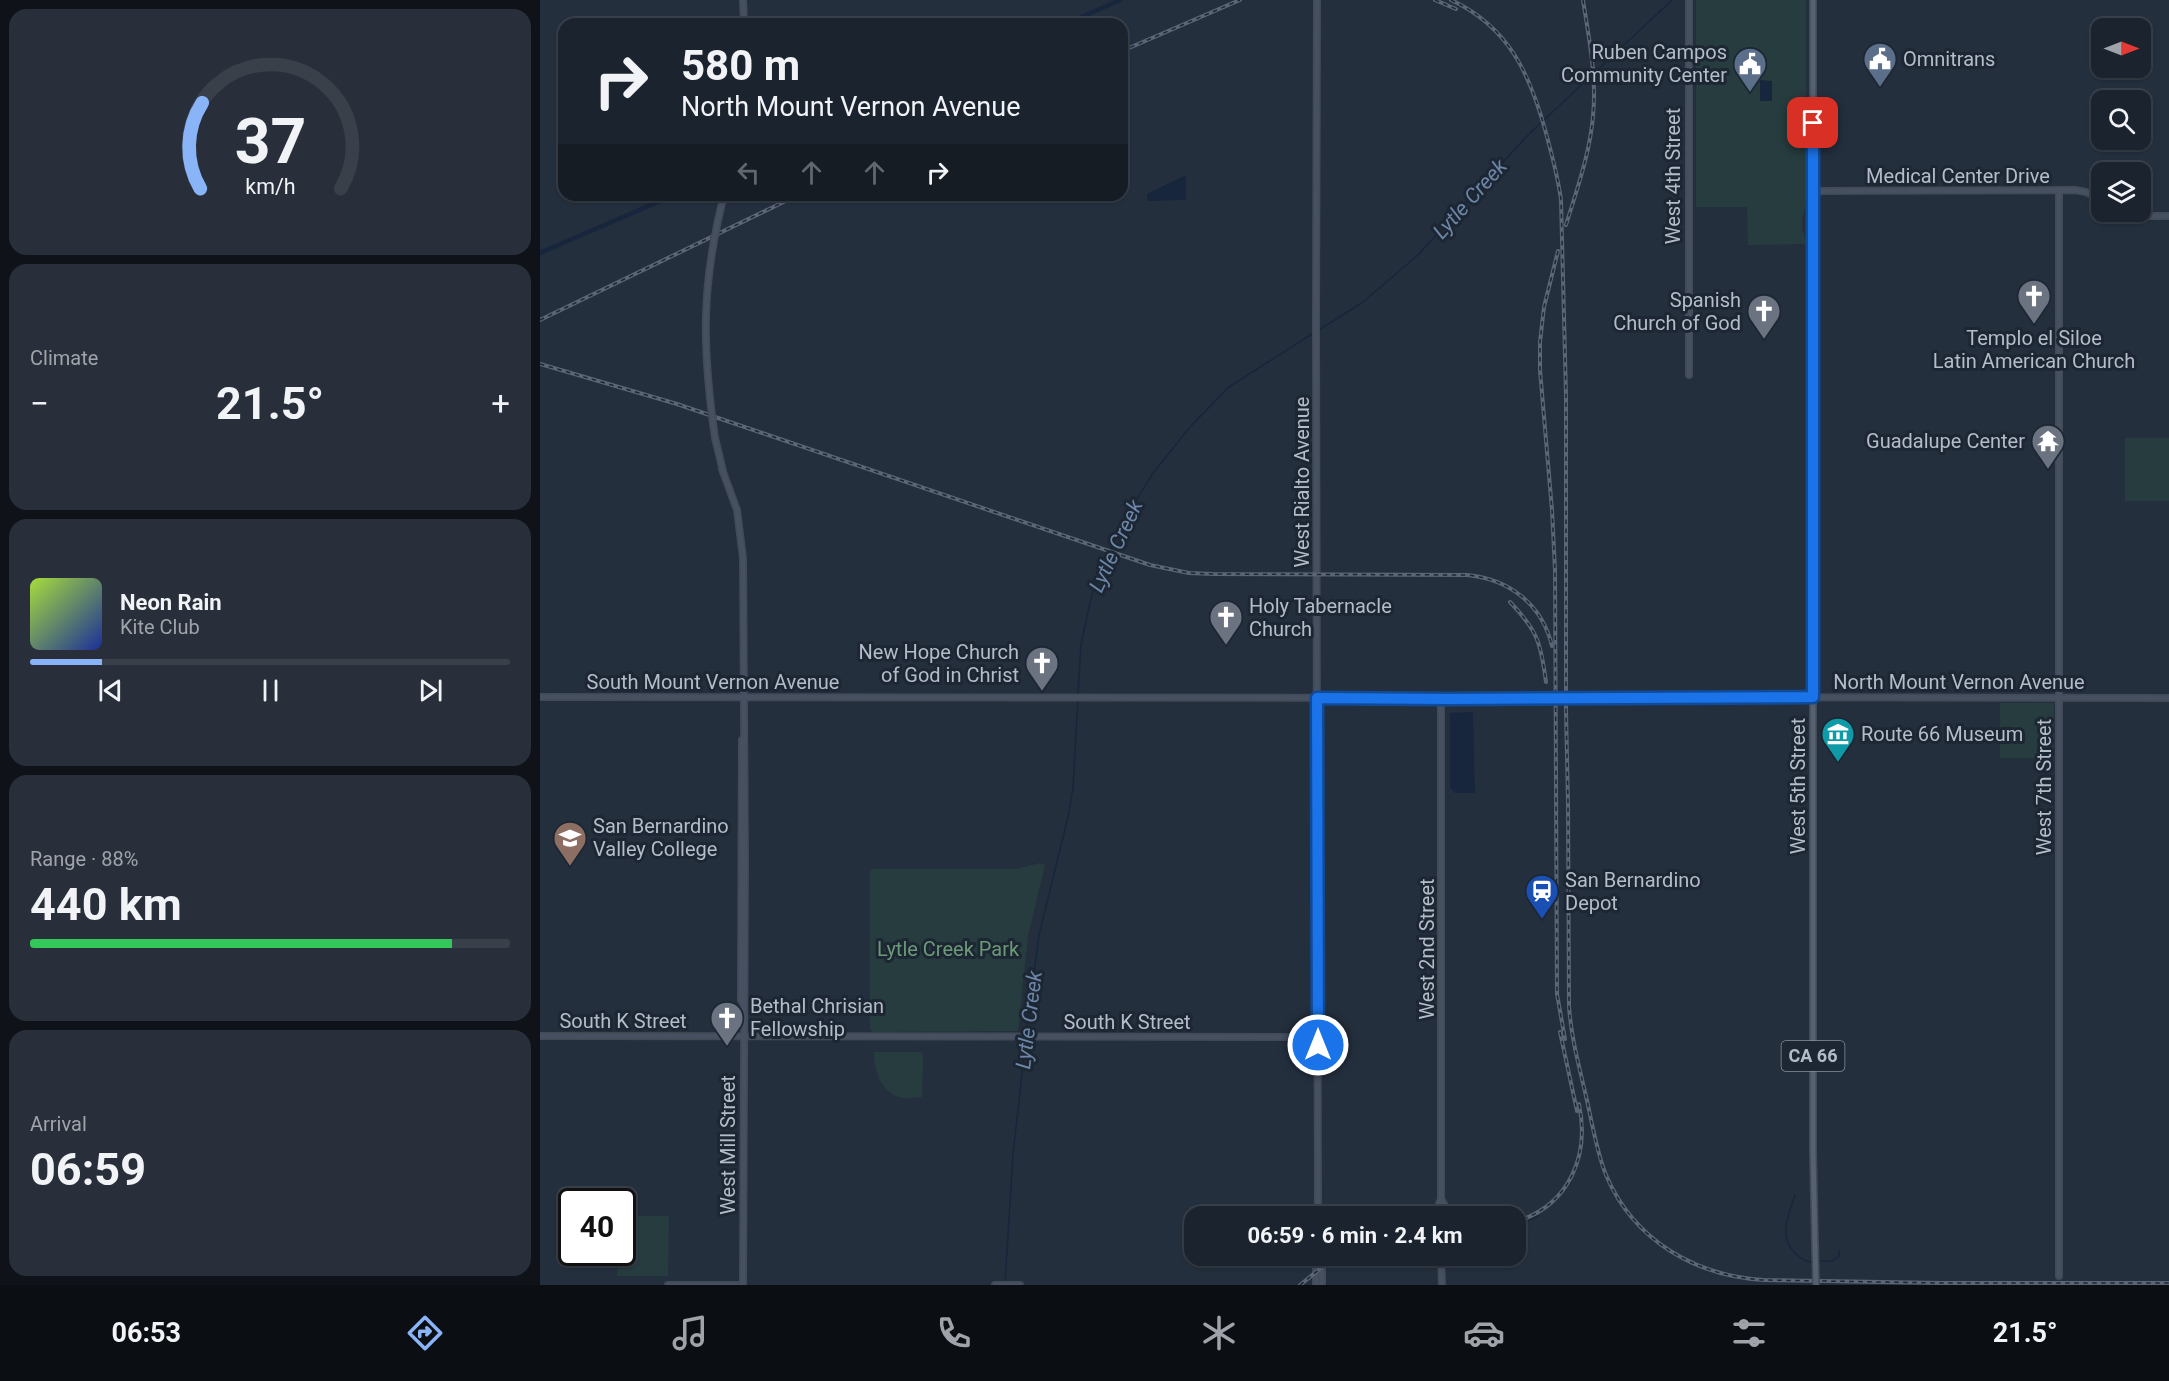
<!DOCTYPE html>
<html lang="en">
<head>
<meta charset="utf-8">
<style>
	:root { --surface:#1b232e; --page:#282f3a; --text:#f1f3f6; --muted:#a0a4aa; --line:#39404a; --accent:#8ab4f8 }
	body { margin:0; font-family:Roboto,sans-serif; background:var(--page); color:var(--text); height:100vh; display:flex; flex-direction:column; font-size:22px; white-space:nowrap }
	* { box-sizing:border-box; margin:0 }
	p { font-size:20px; color:var(--muted) }
	.icon { flex:none; width:33px; height:33px; fill:none; stroke:currentColor; stroke-width:2; stroke-linecap:round; stroke-linejoin:round }
	.map { position:relative; flex:1; overflow:hidden }
	.sheet { display:flex; flex-direction:column; gap:9px; padding:9px; background:#0f1319; width:540px }
	.sheet>* { flex:none }
	.guide { position:absolute; left:18px; top:18px; width:570px; height:183px; border-radius:18px; box-shadow:0 2px 4px #0004,0 0 0 2px var(--line); background:#1b232e; color:var(--text); overflow:hidden }
	.needle { width:39px; rotate:90deg }
	.buttons { position:absolute; left:1551px; top:18px; display:grid; gap:12px }
	.buttons a { display:grid; place-items:center; width:60px; height:60px; border-radius:12px; background:var(--surface); box-shadow:0 2px 4px #0004,0 0 0 2px var(--line); font-size:30px }
	.speed { position:absolute; left:18px; top:1188px; display:flex; gap:12px; font-size:30px; font-weight:700; text-align:center }
	.speed>* { display:grid; place-content:center; width:78px; height:78px; border-radius:50%; background:var(--surface); box-shadow:0 2px 4px #0004,0 0 0 2px var(--line); line-height:1 }
	.speed .limit { border:3px solid #111; border-radius:9px; background:#fff; color:#111 }
	.pin { position:absolute; display:grid; place-items:center; width:51px; height:51px; color:#fff; margin:-26px; border-radius:12px; box-shadow:0 3px 9px #0006 }
	.me { position:absolute; width:66px; margin:-33px; rotate:0deg; stroke-linejoin:round; filter:drop-shadow(0 0 4px #0008) }
	.turn { display:flex; align-items:center; gap:21px; height:126px; padding:0 24px; font-size:27px }
	.turn .icon { width:78px; height:78px; stroke-width:2.5 }
	.turn b { display:block; font-size:42px; line-height:51px }
	.lanes { display:flex; align-items:center; height:57px; padding:0 24px; background:#0003; justify-content:center; gap:30px; direction:ltr }
	.lanes .off { opacity:.35 }
	.big { font-size:45px; font-weight:700; line-height:1.1 }
	.sheet .card { flex:1; display:flex; flex-direction:column; justify-content:center; gap:9px; min-width:0; padding:0 21px; border-radius:18px; background:var(--page) }
	.sheet .dial { align-items:center; gap:0 }
	.dial svg { height:156px; overflow:visible; fill:none; stroke:var(--line); stroke-width:7; stroke-linecap:round; text-anchor:middle }
	.dial text { fill:var(--text); stroke:none }
	.song { display:flex; align-items:center; gap:18px }
	.cover { width:72px; height:72px; border-radius:9px; background:linear-gradient(135deg,hsl(80 70% 55%),hsl(230 70% 35%)) }
	.played { height:6px; border-radius:3px; background:linear-gradient(90deg,var(--accent) 15%,var(--line) 15%) }
	.keys { display:flex; justify-content:space-around; direction:ltr }
	.heat { display:flex; justify-content:space-between; align-items:center; font-size:33px; direction:ltr }
	.charge { height:9px; border-radius:4px; background:linear-gradient(90deg,#34c759 88%,var(--line) 0) }
	.trip { position:absolute; left:644px; top:1206px; width:342px; height:60px; border-radius:18px; background:var(--surface); box-shadow:0 2px 4px #0004,0 0 0 2px var(--line); font-weight:700; line-height:60px; text-align:center }
	.menu { display:flex; height:96px; justify-content:space-around; align-items:center; background:#0b0e12; color:var(--muted) }
	.menu .icon { width:42px; height:42px }
	.menu .selected { color:var(--accent) }
	.menu b { font-size:27px; color:var(--text) }
	main { display:flex; flex:1; min-height:0 }
	.map>svg:first-child { display:block }
	.green { fill:#263c3f }
	.water { fill:#17263c }
	.lines { fill:none; stroke-linecap:round; stroke-linejoin:round }
	.stream { stroke:#17263c; stroke-width:1.5 }
	.canal { stroke:#17263c; stroke-width:4.5 }
	.secondary-casing { stroke:#414a57; stroke-width:8 }
	.primary-casing { stroke:#414a57; stroke-width:8 }
	.secondary { stroke:#465061; stroke-width:5 }
	.primary { stroke:#56606e; stroke-width:5 }
	.rail-casing { stroke:#5a6575; stroke-width:4 }
	.rail { stroke:#1d2633; stroke-width:1.5; stroke-dasharray:4.5; stroke-linecap:butt }
	.secondary-bridge-casing { stroke:#414a57; stroke-width:8; stroke-linecap:butt }
	.primary-bridge-casing { stroke:#414a57; stroke-width:8; stroke-linecap:butt }
	.secondary-bridge { stroke:#465061; stroke-width:5 }
	.primary-bridge { stroke:#56606e; stroke-width:5 }
	.route-casing { stroke:#114b97; stroke-width:15 }
	.route { stroke:#1a73e8; stroke-width:10 }
	.labels { text-anchor:middle; stroke-width:6; stroke-linejoin:round; paint-order:stroke }
	.shield { fill:#1d2633; stroke:#878f9c; stroke-width:1.5 }
	.shield-label { font-size:18px; font-weight:bold; fill:#b4bcc9 }
	.poi-label { font-size:20px; fill:#b4bcc9; stroke:#1d2633; text-anchor:start }
	.street-label { font-size:20px; fill:#b4bcc9; stroke:#1d2633 }
	.park-label { font-size:20px; fill:#6b9a76; stroke:#1d2633 }
	.water-label { font-size:21px; font-style:italic; fill:#6d86a8; stroke:#1d2633 }
</style>
</head>
<body>
<main>
<section class="sheet">
<div class="card dial"><svg viewBox="0 0 100 80">
<path d="M14 69A42 42 0 1 1 86 69"/>
<path d="M14 69A42 42 0 0 1 15 25" stroke="#8ab4f8"/>
<text x="50" y="56" font-size="32" font-weight="700">37</text>
<text x="50" y="72" font-size="11">km/h</text>
</svg></div>
<div class="card"><p>Climate</p>
<div class="heat"><a>−</a><b class="big">21.5°</b><a>+</a></div>
</div>
<div class="card">
<div class="song"><i class="cover"></i><div><b>Neon Rain</b><p>Kite Club</p></div></div>
<div class="played"></div>
<div class="keys"><svg class="icon" aria-label="previous" viewBox="0 0 24 24"><path d="M18 5L8 12l10 7zM5 5v14"/></svg><svg class="icon" aria-label="pause" viewBox="0 0 24 24"><path d="M8 5v14M16 5v14"/></svg><svg class="icon" aria-label="next" viewBox="0 0 24 24"><path d="M6 5l10 7-10 7zM19 5v14"/></svg></div>
</div>
<div class="card"><p>Range · 88%</p><b class="big">440 km</b><div class="charge"></div></div>
<div class="card"><p>Arrival</p><b class="big">06:59</b></div>
</section>
<div class="map">
<svg width="1629" height="1285" viewBox="0 0 1629 1285">
	<rect width="100%" height="100%" fill="#242f3e"/>
	<g class="green">
		<path d="M1156,0h110v197c0,11 -5,20 -4,31 1,6 4,10 4,16l-58,1 -1,-38h-51z"/>
		<rect x="1585" y="438" width="44" height="63"/>
		<rect x="1460" y="703" width="54" height="55"/>
		<path d="M500,863l5,2 -17,71 -10,95 -145,1 -3,-3v-157l2,-3h144z"/>
		<path d="M334,1052h47l2,4 -1,41c-6,0 -13,2 -19,1 -22,-4 -29,-27 -29,-46z"/>
		<path d="M83,1216h46l-1,60h-51l1,-23 4,-1z"/>
	</g>
	<g class="water">
		<path d="M1220,80l12,1v20h-12z"/>
		<path d="M646,175v25l-39,1v-7z"/>
		<path d="M933,712l2,81h-20l-5,-5v-75z"/>
	</g>
	<g class="lines">
		<g class="stream">
			<path d="M779,330l44,-28 55,-47 110,-120 144,-135"/>
			<path d="M538,695l3,-51 11,-50 29,-69 32,-52 37,-46 39,-40 86,-55"/>
			<path d="M486,1035l13,-100 29,-118 5,-30 5,-88"/>
			<path d="M1255,1195c-6,20 -18,42 1,59 5,5 10,8 17,8"/>
			<path d="M1016,1201l15,-19"/>
			<path d="M975,1226l23,-10"/>
			<path d="M1277,1261h15l7,-5v-6"/>
			<path d="M465,1283l8,-129 13,-115"/>
		</g>
		<g class="canal">
			<path d="M526,24l54,-24"/>
			<path d="M0,253l134,-58"/>
		</g>
		<g class="secondary-casing">
			<g id="secondary">
				<path d="M203,0l1,24"/>
				<path d="M777,0l-1,322 2,894"/>
				<path d="M1519,190v1086"/>
				<path d="M1273,191l262,-1 11,2 16,7"/>
				<path d="M1583,212l15,4h31"/>
				<path d="M1149,375v-375"/>
				<path d="M175,438l8,33"/>
				<path d="M182,469l15,41 6,48 2,303 -2,424"/>
				<path d="M0,697l1000,1"/>
				<path d="M1152,697l477,1"/>
				<path d="M202,740l-1,260 3,5"/>
				<path d="M0,1036l778,1"/>
				<path d="M901,1199l3,5v12"/>
				<path d="M899,1216v-12l2,-5v-500"/>
				<path d="M782,1256v29"/>
				<path d="M901,1256l1,29"/>
				<path d="M128,1285h75"/>
				<path d="M455,1285h25"/>
				<path d="M776,1285v-29"/>
			</g>
		</g>
		<g class="primary-casing">
			<path id="primary" d="M1273,0v1151l2,93"/>
		</g>
		<use href="#secondary" class="secondary"/>
		<use href="#primary" class="primary"/>
		<g class="rail-casing">
			<g id="rail">
				<path d="M895,0l21,9"/>
				<path d="M911,0c58,27 79,74 95,133 6,22 12,44 15,67l5,195v316l2,91 1,204c2,31 10,60 17,90 6,26 10,54 20,79 28,66 90,101 158,105l177,3h228"/>
				<path d="M582,51l118,-51"/>
				<path d="M1026,225c11,-36 24,-72 27,-109 4,-39 -4,-77 -10,-116"/>
				<path d="M1018,251l-14,56 -4,35v28l12,140 3,60 2,424 8,45"/>
				<path d="M0,320l258,-125"/>
				<path d="M0,364l137,40 473,161 39,8 24,1 254,1c42,4 75,29 85,71"/>
				<path d="M970,602c28,29 31,42 36,80"/>
				<path d="M1020,1032l17,79"/>
				<path d="M975,1222c54,-16 75,-66 64,-118"/>
				<path d="M760,1285l36,-29"/>
			</g>
		</g>
		<use href="#rail" class="rail"/>
		<g class="secondary-bridge-casing">
			<g id="secondary-bridge">
				<path d="M175,438c-13,-91 -14,-153 9,-243"/>
				<path d="M1000,698l152,-1"/>
			</g>
		</g>
		<g class="primary-bridge-casing">
			<path id="primary-bridge" d="M1275,1244l1,41"/>
		</g>
		<use href="#secondary-bridge" class="secondary-bridge"/>
		<use href="#primary-bridge" class="primary-bridge"/>
	</g>
	<g class="lines">
		<g class="route-casing">
			<path id="route" d="M778,1045l-1,-347 132,1 364,-2v-574"/>
		</g>
		<use href="#route" class="route"/>
	</g>
	<defs>
		<g id="civic-pin" transform="scale(1.725)"><path d="M0 17L-7.5 6A9.5 9.5 0 1 1 7.5 6Z" fill="#5c6f8a" stroke="#1d2633"/><path d="M-.6-6.5H3V-4.5H.6V-3L4-1V1h2V6H-6V1h2V-1L-.6-3ZM-1.2 2.5V6h2.4V2.5Z" fill="#fff"/></g>
		<g id="church-pin" transform="scale(1.725)"><path d="M0 17L-7.5 6A9.5 9.5 0 1 1 7.5 6Z" fill="#6b7280" stroke="#1d2633"/><path d="M-1.2-6h2.4v3.5h3.3v2.4h-3.3V6h-2.4V-.1h-3.3v-2.4h3.3Z" fill="#fff"/></g>
		<g id="temple-pin" transform="scale(1.725)"><path d="M0 17L-7.5 6A9.5 9.5 0 1 1 7.5 6Z" fill="#6b7280" stroke="#1d2633"/><path d="M0-6L5-2H3V0L6.5 2.5H4V6H1.5V3h-3V6H-4V2.5H-6.5L-3 0V-2H-5Z" fill="#fff"/></g>
		<g id="museum-pin" transform="scale(1.725)"><path d="M0 17L-7.5 6A9.5 9.5 0 1 1 7.5 6Z" fill="#0f9aa8" stroke="#1d2633"/><path d="M0-6L6-3V-2H-6V-3ZM-5-1h2V3h-2ZM-1-1h2V3h-2ZM3-1h2V3H3ZM-6 4H6V6H-6Z" fill="#fff"/></g>
		<g id="university-pin" transform="scale(1.725)"><path d="M0 17L-7.5 6A9.5 9.5 0 1 1 7.5 6Z" fill="#8d6e63" stroke="#1d2633"/><path d="M0-5L7-2L0 1L-7-2ZM-4 1L0 2.5L4 1V4Q0 6-4 4Z" fill="#fff"/></g>
		<g id="station-pin" transform="scale(1.725)"><path d="M0 17L-7.5 6A9.5 9.5 0 1 1 7.5 6Z" fill="#1a4fb4" stroke="#1d2633"/><path d="M-3-6H3Q5-6 5-4V2Q5 4 3 4L4.5 6H3L1.5 4h-3L-3 6H-4.5L-3 4Q-5 4-5 2V-4Q-5-6-3-6ZM-3.5-4v3h7v-3ZM-3.5 1v1.5H-2V1ZM2 1v1.5H3.5V1Z" fill="#fff"/></g>
	</defs>
	<g fill-rule="evenodd">
		<use href="#civic-pin" x="1340" y="59"/>
		<use href="#civic-pin" x="1210" y="64"/>
		<use href="#church-pin" x="1494" y="296"/>
		<use href="#church-pin" x="1224" y="311"/>
		<use href="#temple-pin" x="1508" y="441"/>
		<use href="#church-pin" x="686" y="617"/>
		<use href="#church-pin" x="502" y="663"/>
		<use href="#museum-pin" x="1298" y="734"/>
		<use href="#university-pin" x="30" y="838"/>
		<use href="#station-pin" x="1002" y="891"/>
		<use href="#church-pin" x="187" y="1018"/>
	</g>
	<g class="labels">
		<rect class="shield" x="1241.5" y="1041" width="63" height="30" rx="4.5"/>
		<g class="shield-label">
			<text x="1273" y="1062">CA 66</text>
		</g>
		<g class="poi-label">
			<text x="1187" y="59" text-anchor="end">Ruben Campos<tspan x="1187" dy="23">Community Center</tspan></text>
			<text x="1363" y="66">Omnitrans</text>
			<text x="1201" y="307" text-anchor="end">Spanish<tspan x="1201" dy="23">Church of God</tspan></text>
			<text x="1494" y="345" text-anchor="middle">Templo el Siloe<tspan x="1494" dy="23">Latin American Church</tspan></text>
			<text x="1485" y="448" text-anchor="end">Guadalupe Center</text>
			<text x="709" y="613">Holy Tabernacle<tspan x="709" dy="23">Church</tspan></text>
			<text x="479" y="659" text-anchor="end">New Hope Church<tspan x="479" dy="23">of God in Christ</tspan></text>
			<text x="1321" y="741">Route 66 Museum</text>
			<text x="53" y="833">San Bernardino<tspan x="53" dy="23">Valley College</tspan></text>
			<text x="1025" y="887">San Bernardino<tspan x="1025" dy="23">Depot</tspan></text>
			<text x="210" y="1013">Bethal Chrisian<tspan x="210" dy="23">Fellowship</tspan></text>
		</g>
		<g class="street-label">
			<text transform="translate(1133 176) rotate(-90)" y="7">West 4th Street</text>
			<text x="1418" y="183">Medical Center Drive</text>
			<text transform="translate(762 482) rotate(-90)" y="7">West Rialto Avenue</text>
			<text x="173" y="689">South Mount Vernon Avenue</text>
			<text x="1419" y="689">North Mount Vernon Avenue</text>
			<text transform="translate(1258 786) rotate(-90)" y="7">West 5th Street</text>
			<text transform="translate(1504 787) rotate(-90)" y="7">West 7th Street</text>
			<text transform="translate(887 949) rotate(-90)" y="7">West 2nd Street</text>
			<text x="83" y="1028">South K Street</text>
			<text x="587" y="1029">South K Street</text>
			<text transform="translate(188 1145) rotate(-90)" y="7">West Mill Street</text>
		</g>
		<g class="park-label">
			<text x="408" y="956">Lytle Creek Park</text>
		</g>
		<g class="water-label">
			<text transform="translate(930 199) rotate(-48)" y="7">Lytle Creek</text>
			<text transform="translate(576 546) rotate(-65)" y="7">Lytle Creek</text>
			<text transform="translate(489 1020) rotate(-83)" y="7">Lytle Creek</text>
		</g>
	</g>
</svg>
<div class="buttons">
<a><svg class="needle" viewBox="-14 -14 28 28"><path d="M0-13l5 13h-10z" fill="#e53935"/><path d="M0 13l5-13h-10z" fill="#a0a4aa"/></svg></a>
<a><svg class="icon" aria-label="search" viewBox="0 0 24 24"><circle cx="10" cy="10" r="6"/><path d="M15 15l6 6"/></svg></a>
<a><svg class="icon" aria-label="layers" viewBox="0 0 24 24"><path d="M12 4l9 5-9 5-9-5zM3 14l9 5 9-5"/></svg></a>
</div>
<div class="speed"><div class="limit">40</div></div>
<div class="pin" style="left:1273px;top:123px;background:#d93025"><svg class="icon" aria-label="arrive" viewBox="0 0 24 24"><path d="M6 21V4h12l-3 4 3 4H6"/></svg></div>
<svg class="me" style="left:778px;top:1045px" viewBox="-20 -20 40 40"><circle r="17" fill="#1a73e8" stroke="#fff" stroke-width="3"/><path d="M0-11L8 9 0 5-8 9z" fill="#fff"/></svg>
<div class="trip">06:59 · 6 min · 2.4 km</div>
<div class="guide">
<div class="turn"><svg class="icon" aria-label="right" viewBox="0 0 24 24"><path d="M7 20v-9h11M14 6l5 5-5 5"/></svg><div><b>580 m</b>North Mount Vernon Avenue</div></div>
<div class="lanes"><svg class="icon off" aria-label="left" viewBox="0 0 24 24"><path d="M17 20v-9H6M10 6l-5 5 5 5"/></svg><svg class="icon off" aria-label="ahead" viewBox="0 0 24 24"><path d="M12 20V5M6 11l6-6 6 6"/></svg><svg class="icon off" aria-label="ahead" viewBox="0 0 24 24"><path d="M12 20V5M6 11l6-6 6 6"/></svg><svg class="icon" aria-label="right" viewBox="0 0 24 24"><path d="M7 20v-9h11M14 6l5 5-5 5"/></svg></div>
</div>
</div>
</main>
<nav class="menu">
<b>06:53</b>
<svg class="icon selected" aria-label="directions" viewBox="0 0 24 24"><path d="M12 3l9 9-9 9-9-9zM9 14v-3h6M13 9l2 2-2 2"/></svg>
<svg class="icon" aria-label="music" viewBox="0 0 24 24"><path d="M9 18V5l10-2v13"/><circle cx="6" cy="18" r="3"/><circle cx="16" cy="16" r="3"/></svg>
<svg class="icon" aria-label="phone" viewBox="0 0 24 24"><path d="M5 4h4l2 5-3 2q2 4 5 5l2-3 5 2v4C11 20 4 13 5 4z"/></svg>
<svg class="icon" aria-label="climate" viewBox="0 0 24 24"><path d="M12 3v18M4 7l16 10M4 17L20 7"/></svg>
<svg class="icon" aria-label="car" viewBox="0 0 24 24"><path d="M5 17H2v-5l4-1 3-4h7l3 4 3 1v5h-3M9 17h6M6 11h13"/><circle cx="7" cy="17" r="2"/><circle cx="17" cy="17" r="2"/></svg>
<svg class="icon" aria-label="filters" viewBox="0 0 24 24"><path d="M4 7h16M4 17h16"/><circle cx="9" cy="7" r="2"/><circle cx="15" cy="17" r="2"/></svg>
<b>21.5°</b>
</nav>
</body>
</html>
